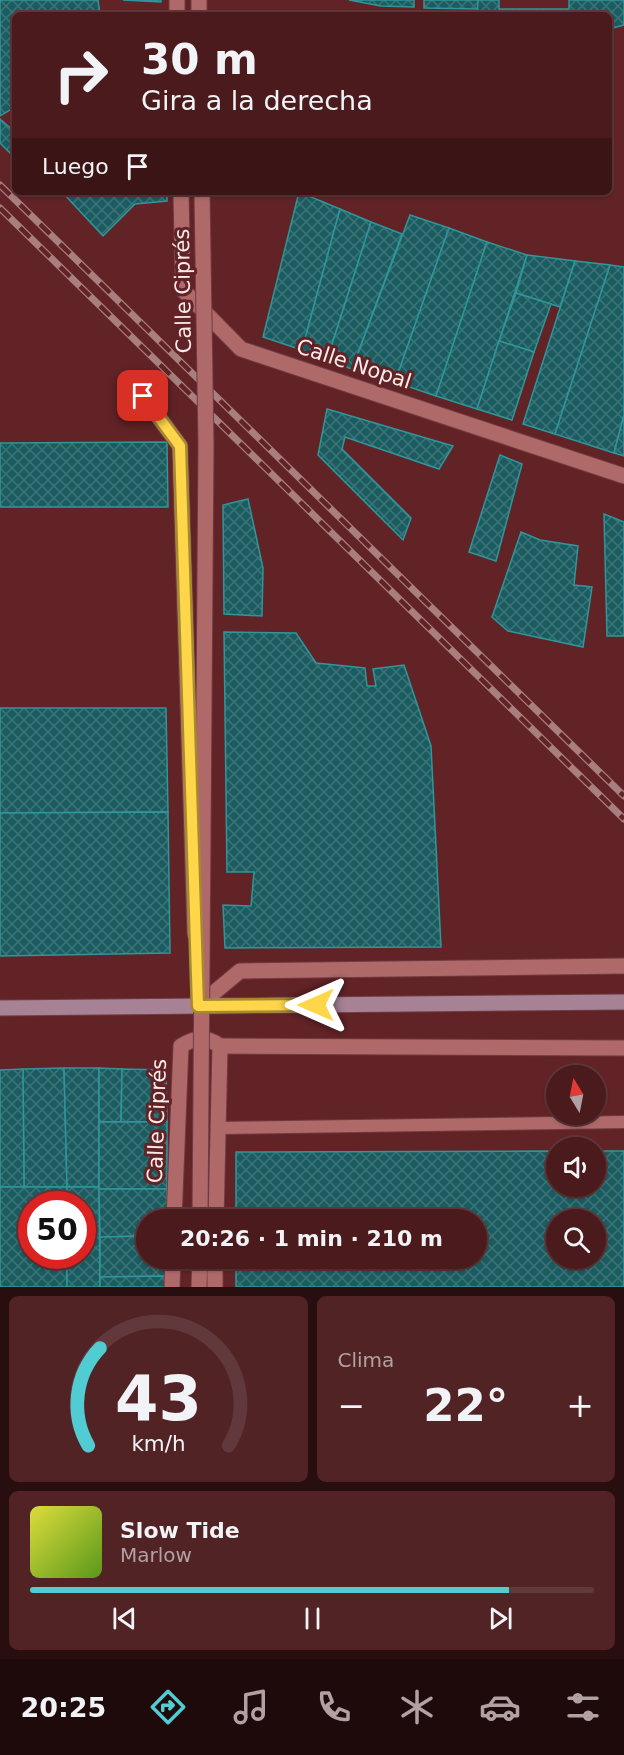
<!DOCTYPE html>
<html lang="es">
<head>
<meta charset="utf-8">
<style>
	:root { --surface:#4a1a1c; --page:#512325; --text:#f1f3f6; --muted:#b2a1a3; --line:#61383b; --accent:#51ccd3 }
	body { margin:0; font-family:"DejaVu Sans",sans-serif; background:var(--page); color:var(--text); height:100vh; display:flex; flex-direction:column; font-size:22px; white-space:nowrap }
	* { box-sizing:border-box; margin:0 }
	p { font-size:20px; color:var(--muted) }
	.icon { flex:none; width:33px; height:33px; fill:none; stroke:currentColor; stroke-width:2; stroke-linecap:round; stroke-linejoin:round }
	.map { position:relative; height:1287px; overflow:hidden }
	.drawer { display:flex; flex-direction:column; gap:9px; padding:9px; background:#290e0f; flex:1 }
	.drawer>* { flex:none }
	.guide { position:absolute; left:12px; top:12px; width:600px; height:183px; border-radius:9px; box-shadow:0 2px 4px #0004,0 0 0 2px var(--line); background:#4a1a1c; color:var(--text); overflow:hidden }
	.needle { width:39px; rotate:350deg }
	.tools { position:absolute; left:546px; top:1065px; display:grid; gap:12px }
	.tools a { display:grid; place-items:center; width:60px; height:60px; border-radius:50%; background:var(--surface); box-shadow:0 2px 4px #0004,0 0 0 2px var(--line); font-size:30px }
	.speed { position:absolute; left:18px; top:1191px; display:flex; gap:12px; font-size:30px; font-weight:700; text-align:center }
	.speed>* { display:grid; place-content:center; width:78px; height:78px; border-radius:50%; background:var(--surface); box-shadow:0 2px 4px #0004,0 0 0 2px var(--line); line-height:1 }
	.speed .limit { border:9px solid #d22; background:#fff; color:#111 }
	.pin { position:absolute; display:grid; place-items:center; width:51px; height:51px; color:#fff; margin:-26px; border-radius:12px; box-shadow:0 3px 9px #0006 }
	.me { position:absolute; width:66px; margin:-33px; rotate:270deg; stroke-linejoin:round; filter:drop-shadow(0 0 4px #0008) }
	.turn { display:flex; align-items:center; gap:21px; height:126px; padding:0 30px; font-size:27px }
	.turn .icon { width:78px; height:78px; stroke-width:2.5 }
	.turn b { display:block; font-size:42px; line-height:51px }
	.then { display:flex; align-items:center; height:57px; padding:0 30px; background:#0003; gap:12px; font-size:22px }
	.big { font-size:45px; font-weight:700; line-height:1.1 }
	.drawer .widget { flex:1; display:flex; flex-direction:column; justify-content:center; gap:9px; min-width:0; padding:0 21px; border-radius:9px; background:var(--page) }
	.drawer .dial { align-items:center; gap:0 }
	.dial svg { height:156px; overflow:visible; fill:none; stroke:var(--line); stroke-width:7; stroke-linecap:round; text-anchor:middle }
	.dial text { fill:var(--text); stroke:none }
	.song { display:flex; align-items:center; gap:18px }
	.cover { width:72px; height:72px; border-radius:9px; background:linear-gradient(135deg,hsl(60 70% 55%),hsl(90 70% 35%)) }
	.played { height:6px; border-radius:3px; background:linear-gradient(90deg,var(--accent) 85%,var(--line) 85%) }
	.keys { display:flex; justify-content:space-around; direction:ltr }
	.heat { display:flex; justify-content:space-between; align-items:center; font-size:33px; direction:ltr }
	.drawer .tiles { flex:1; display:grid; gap:9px; grid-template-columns:1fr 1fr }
	.widget:last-child { grid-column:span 2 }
	.trip { position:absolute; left:136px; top:1209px; width:351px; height:60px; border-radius:30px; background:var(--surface); box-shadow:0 2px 4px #0004,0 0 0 2px var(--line); font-weight:700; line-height:60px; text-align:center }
	.menu { display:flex; height:96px; justify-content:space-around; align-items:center; background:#1e0a0b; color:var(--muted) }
	.menu .icon { width:42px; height:42px }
	.menu .current { color:var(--accent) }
	.menu b { font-size:27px; color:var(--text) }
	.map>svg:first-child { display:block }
	.building { fill:url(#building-cross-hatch); stroke:#2f969b; stroke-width:1.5; fill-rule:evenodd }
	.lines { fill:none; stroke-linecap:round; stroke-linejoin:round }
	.lane-casing { stroke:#703c43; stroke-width:14 }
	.street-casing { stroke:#703c43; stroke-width:17 }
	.secondary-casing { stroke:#703c43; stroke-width:17 }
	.lane { stroke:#b06969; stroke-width:12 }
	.street { stroke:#b06969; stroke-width:15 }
	.secondary { stroke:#a78194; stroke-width:15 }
	.rail-casing { stroke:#a87e7f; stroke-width:7 }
	.rail { stroke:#622326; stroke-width:4.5; stroke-dasharray:14; stroke-linecap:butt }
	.street-bridge-casing { stroke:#703c43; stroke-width:17; stroke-linecap:butt }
	.street-bridge { stroke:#b06969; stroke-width:15 }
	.route-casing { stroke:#a68a30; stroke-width:15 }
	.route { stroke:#ffd54a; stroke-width:10 }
	.labels { text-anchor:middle; stroke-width:6; stroke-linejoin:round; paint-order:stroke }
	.street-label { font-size:21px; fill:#fbebea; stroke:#622326 }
</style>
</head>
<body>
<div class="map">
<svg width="624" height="1287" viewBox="0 0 624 1287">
	<defs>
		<pattern id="building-cross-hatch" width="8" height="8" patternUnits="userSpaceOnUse" patternTransform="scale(1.5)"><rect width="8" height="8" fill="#1b5c60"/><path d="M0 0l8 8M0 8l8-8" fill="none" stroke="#3d7477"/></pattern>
	</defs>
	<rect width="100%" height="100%" fill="#622326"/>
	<g class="building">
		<path d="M0,0h98l2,15h-85v92l-15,9z"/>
		<path d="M123,0h38v2z"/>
		<path d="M349,0h65v7l-33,-1z"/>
		<path d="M424,0h54l1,9 -55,-1z"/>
		<path d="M478,0h21v9h70v-9h55v25l-15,4v-14h-132z"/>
		<path d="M0,119l15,13v26l-15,-15z"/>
		<path d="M62,192h105v9l-32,3 -32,32z"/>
		<path d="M299,192l41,17 -38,141 -39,-13z"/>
		<path d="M340,209l31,13 -44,138 -25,-10z"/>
		<path d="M410,215l39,13 -55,157 -42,-16z"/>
		<path d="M371,222l31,12 -50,135 -25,-9z"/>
		<path d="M449,228l38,14 -51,154 -41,-14z"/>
		<path d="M487,242l40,13 -50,154 -41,-13z"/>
		<path d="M527,255l48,6 -15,46 -44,-14z"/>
		<path d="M575,261l35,4 -55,169 -32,-10z"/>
		<path d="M610,265l14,2v148l-10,38 -59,-19z"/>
		<path d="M516,293l35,11 -17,48 -35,-11z"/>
		<path d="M499,341l35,11 -22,68 -35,-11z"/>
		<path d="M327,409l126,37 -14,23 -94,-32 -3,12 69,69 -8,22 -85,-85z"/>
		<path d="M624,415v41l-10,-3z"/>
		<path d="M167,442l1,65h-168v-64z"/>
		<path d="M500,455l22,9 -26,97 -27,-9z"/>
		<path d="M248,499l15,69 -1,48 -38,-2 -1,-109z"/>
		<path d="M604,514l20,8v114h-17z"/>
		<path d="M521,532l19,8 38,6 -4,39 18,2 -9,60 -75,-16 -16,-14z"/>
		<path d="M224,632l72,1 20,30 49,5 2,18h9l-3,-17 31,-4 27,81 10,201 -216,1 -2,-43 28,1 3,-34h-27z"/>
		<path d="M0,708h166l2,104 -168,1z"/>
		<path d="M168,812l2,141 -170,3v-143z"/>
		<path d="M64,1068l3,119h-43l-1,-118z"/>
		<path d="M64,1068h35v119h-32z"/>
		<path d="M99,1068l23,1 -1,53h-22z"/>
		<path d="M23,1069l1,118h-24v-117z"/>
		<path d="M122,1069l44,1 1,52h-46z"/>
		<rect x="99" y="1122" width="68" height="67"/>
		<path d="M556,1151v35h40v-35h28v136h-388v-29h241v-38h-241v-68zM556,1220h40v38h-40z"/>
		<path d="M0,1187h67v17h-35v52h35v31h-67z"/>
		<path d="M67,1187h32l1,100h-33v-31h15v-52h-15z"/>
		<path d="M99,1189h68v31h-20v16l-47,1z"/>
		<path d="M147,1236v22h20l1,18 -68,1v-40z"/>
		<path d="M168,1276v11h-68v-10z"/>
	</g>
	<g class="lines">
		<g class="lane-casing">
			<path id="lane" d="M218,1128l406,-6"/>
		</g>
		<g class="street-casing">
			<g id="street">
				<path d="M177,0v15"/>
				<path d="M199,0v15"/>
				<path d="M181,192l2,98 58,59 383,127"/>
				<path d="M143,396l37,50 15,488"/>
				<path d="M198,1006l42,-35 384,-5"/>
				<path d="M220,1046l404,2"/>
				<path d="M174,1220l7,-174c14,-9 25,-10 39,0"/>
				<path d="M216,1220l4,-174"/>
				<path d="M172,1287l1,-29"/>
				<path d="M199,1287l1,-29"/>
				<path d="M215,1287v-29"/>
			</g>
		</g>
		<g class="secondary-casing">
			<path id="secondary" d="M0,1008l624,-6"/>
		</g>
		<use href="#lane" class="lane"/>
		<use href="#street" class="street"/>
		<use href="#secondary" class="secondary"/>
		<g class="rail-casing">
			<g id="rail">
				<path d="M0,185l624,611"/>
				<path d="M0,208l624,611"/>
			</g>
		</g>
		<use href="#rail" class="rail"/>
		<g class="street-bridge-casing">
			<path id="street-bridge" d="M200,1220l6,-775 -4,-253"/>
		</g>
		<use href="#street-bridge" class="street-bridge"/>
	</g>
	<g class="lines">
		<g class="route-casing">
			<path id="route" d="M143,396l37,50 18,560 118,-1"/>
		</g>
		<use href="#route" class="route"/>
	</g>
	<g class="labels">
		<g class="street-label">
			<text transform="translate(183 291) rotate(-91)" y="7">Calle Ciprés</text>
			<text transform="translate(354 364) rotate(18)" y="7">Calle Nopal</text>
			<text transform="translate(157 1121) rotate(-88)" y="7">Calle Ciprés</text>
		</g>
	</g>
</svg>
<div class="tools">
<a><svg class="needle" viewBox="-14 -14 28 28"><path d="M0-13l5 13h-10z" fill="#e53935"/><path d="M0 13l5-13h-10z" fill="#b2a1a3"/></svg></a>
<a><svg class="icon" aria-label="sound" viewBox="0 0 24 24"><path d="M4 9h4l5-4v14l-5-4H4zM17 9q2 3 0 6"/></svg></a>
<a><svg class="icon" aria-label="search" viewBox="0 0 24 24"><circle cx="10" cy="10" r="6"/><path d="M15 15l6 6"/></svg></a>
</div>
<div class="speed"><div class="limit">50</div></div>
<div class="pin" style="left:143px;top:396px;background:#d93025"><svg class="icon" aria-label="arrive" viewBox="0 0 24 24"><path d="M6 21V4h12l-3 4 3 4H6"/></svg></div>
<svg class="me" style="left:316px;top:1005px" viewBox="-20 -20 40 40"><path d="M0-17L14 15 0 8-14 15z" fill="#ffd54a" stroke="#fff" stroke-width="4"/></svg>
<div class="trip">20:26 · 1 min · 210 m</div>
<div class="guide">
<div class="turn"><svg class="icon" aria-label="right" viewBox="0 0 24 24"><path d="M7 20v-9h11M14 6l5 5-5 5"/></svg><div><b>30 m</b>Gira a la derecha</div></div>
<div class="then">Luego<svg class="icon" aria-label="arrive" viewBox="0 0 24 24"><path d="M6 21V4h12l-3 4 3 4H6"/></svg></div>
</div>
</div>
<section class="drawer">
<div class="tiles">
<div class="widget dial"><svg viewBox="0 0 100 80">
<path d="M14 69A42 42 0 1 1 86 69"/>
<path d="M14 69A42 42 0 0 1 20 19" stroke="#51ccd3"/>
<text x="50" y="56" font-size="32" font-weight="700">43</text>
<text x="50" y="72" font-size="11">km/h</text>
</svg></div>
<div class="widget"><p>Clima</p>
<div class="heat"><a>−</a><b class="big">22°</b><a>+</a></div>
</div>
<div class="widget">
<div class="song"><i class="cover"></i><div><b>Slow Tide</b><p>Marlow</p></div></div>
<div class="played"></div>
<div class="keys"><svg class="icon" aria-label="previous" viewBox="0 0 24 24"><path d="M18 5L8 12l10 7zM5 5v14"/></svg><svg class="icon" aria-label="pause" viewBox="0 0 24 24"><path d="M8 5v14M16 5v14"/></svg><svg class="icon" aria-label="next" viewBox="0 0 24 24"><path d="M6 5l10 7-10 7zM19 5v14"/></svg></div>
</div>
</div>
</section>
<nav class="menu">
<b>20:25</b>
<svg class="icon current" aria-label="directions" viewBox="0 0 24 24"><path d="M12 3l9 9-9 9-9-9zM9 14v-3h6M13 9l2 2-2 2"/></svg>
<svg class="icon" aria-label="music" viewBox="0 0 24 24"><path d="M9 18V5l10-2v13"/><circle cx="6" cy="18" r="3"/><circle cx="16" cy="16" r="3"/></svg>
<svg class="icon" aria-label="phone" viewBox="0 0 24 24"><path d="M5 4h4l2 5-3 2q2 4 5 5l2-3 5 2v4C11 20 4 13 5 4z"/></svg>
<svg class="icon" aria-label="climate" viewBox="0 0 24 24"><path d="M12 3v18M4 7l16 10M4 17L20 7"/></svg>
<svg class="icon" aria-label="car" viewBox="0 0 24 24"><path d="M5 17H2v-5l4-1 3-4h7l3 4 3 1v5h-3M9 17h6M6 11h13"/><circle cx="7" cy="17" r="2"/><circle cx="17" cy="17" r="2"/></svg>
<svg class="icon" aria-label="filters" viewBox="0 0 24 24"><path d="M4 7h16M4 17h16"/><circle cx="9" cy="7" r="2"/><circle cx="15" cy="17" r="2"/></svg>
</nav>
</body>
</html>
